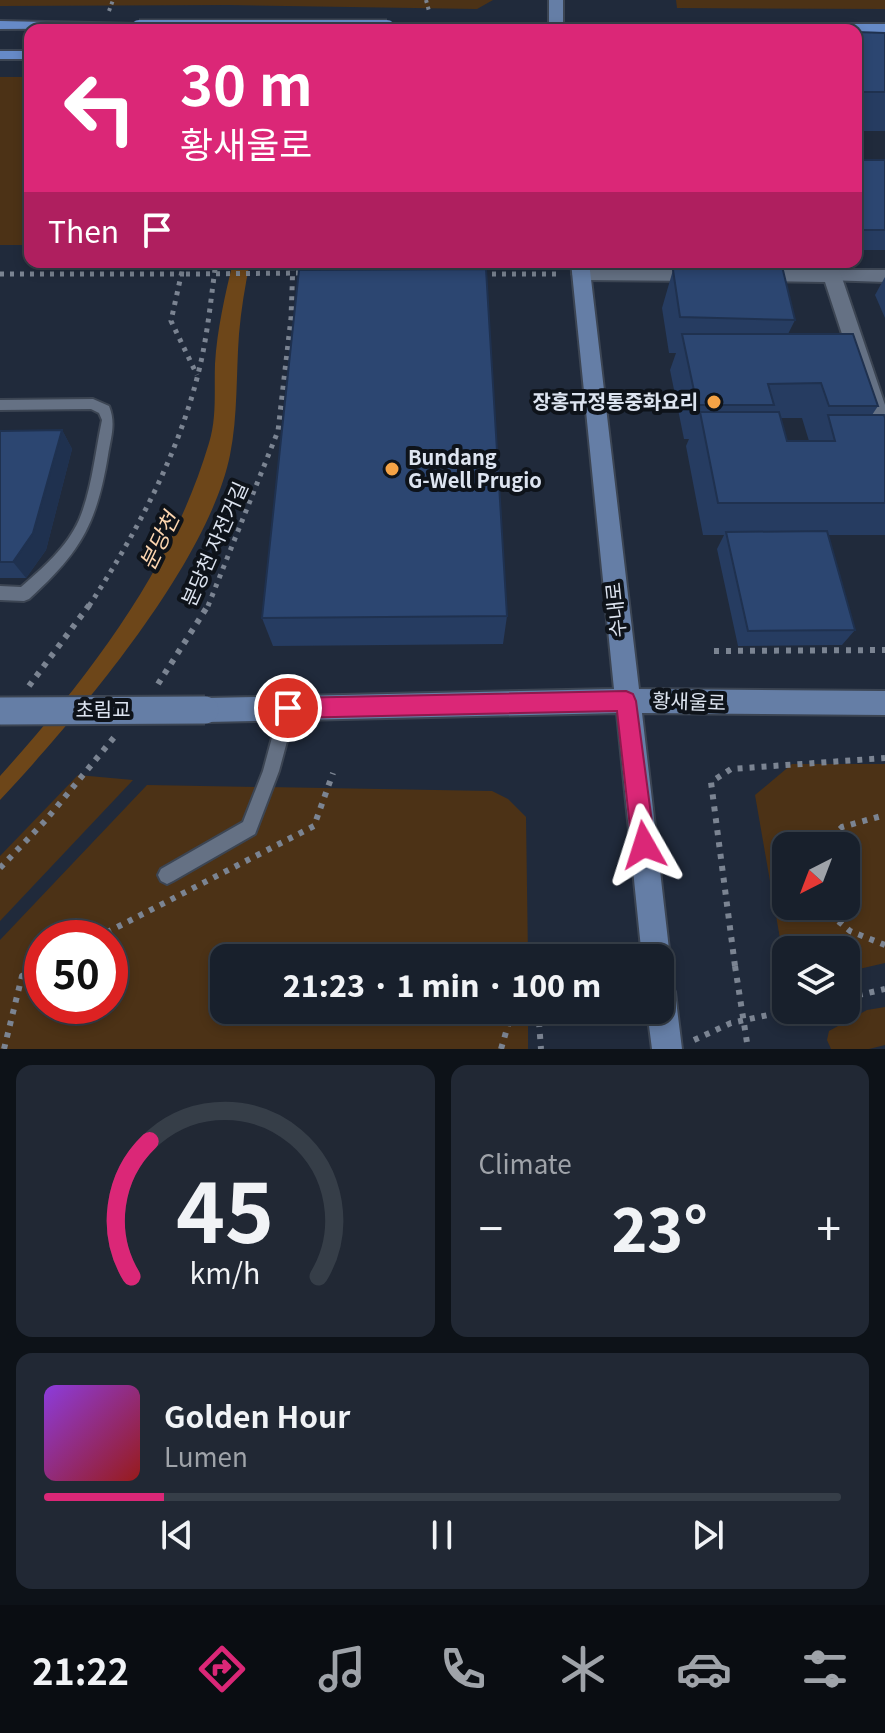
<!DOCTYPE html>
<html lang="en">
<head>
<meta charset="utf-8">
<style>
	:root { --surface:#18202c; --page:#212834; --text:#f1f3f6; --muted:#9fa3a9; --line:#363e48; --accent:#db2777 }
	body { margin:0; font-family:Georgia,"Noto Sans KR",serif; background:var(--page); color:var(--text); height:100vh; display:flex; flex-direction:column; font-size:30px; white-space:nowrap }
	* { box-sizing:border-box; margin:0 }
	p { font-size:26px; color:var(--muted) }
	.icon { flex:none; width:44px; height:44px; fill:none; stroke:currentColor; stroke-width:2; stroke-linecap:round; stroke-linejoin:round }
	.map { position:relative; height:1049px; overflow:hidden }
	.side { display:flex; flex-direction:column; gap:16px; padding:16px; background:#0d1218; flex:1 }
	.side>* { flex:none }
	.banner { position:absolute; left:24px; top:24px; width:838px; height:244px; border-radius:16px; box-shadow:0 4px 12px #0003,0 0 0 2px var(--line); background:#db2777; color:#fff; overflow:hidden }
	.needle { width:52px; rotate:222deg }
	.controls { position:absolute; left:772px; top:832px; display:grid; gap:16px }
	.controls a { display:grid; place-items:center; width:88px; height:88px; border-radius:16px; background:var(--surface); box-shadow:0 4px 12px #0003,0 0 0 2px var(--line); font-size:40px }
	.speed { position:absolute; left:24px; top:920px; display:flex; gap:16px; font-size:40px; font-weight:700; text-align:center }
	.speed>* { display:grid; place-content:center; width:104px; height:104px; border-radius:50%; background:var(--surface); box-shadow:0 4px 12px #0003,0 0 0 2px var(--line); line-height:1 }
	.speed .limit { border:12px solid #d22; background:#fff; color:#111 }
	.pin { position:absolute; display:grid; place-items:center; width:68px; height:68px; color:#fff; margin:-34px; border:4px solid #fff; border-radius:50%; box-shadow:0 2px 8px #0007 }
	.me { position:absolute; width:88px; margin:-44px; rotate:354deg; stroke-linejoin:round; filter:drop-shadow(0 0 6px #0008) }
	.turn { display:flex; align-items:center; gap:28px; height:168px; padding:0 24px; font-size:36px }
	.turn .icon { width:104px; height:104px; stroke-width:2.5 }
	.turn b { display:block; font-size:56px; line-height:68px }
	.then { display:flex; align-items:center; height:76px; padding:0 24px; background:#0003; gap:16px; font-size:30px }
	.big { font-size:60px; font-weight:800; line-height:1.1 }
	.side .tile { flex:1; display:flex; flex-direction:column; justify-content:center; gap:12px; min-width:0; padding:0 28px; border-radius:16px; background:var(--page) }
	.side .dial { align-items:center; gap:0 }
	.dial svg { height:208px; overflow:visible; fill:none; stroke:var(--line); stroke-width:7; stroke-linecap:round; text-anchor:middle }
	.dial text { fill:var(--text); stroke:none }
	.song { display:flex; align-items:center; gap:24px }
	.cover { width:96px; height:96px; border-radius:12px; background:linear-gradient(135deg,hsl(270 70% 55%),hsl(0 70% 35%)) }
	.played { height:8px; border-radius:4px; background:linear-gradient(90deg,var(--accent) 15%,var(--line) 15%) }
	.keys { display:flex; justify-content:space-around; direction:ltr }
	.heat { display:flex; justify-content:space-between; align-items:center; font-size:44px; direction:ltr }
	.side .tiles { flex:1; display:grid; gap:16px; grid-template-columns:1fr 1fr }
	.tile:last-child { grid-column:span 2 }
	.trip { position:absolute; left:210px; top:944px; width:464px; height:80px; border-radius:16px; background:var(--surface); box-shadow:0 4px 12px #0003,0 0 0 2px var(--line); font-weight:800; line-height:80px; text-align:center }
	.menu { display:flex; height:128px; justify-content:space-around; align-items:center; background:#0a0d12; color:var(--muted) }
	.menu .icon { width:56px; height:56px }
	.menu .on { color:var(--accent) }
	.menu b { font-size:36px; color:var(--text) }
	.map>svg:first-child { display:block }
	.green { fill:#4c3216; fill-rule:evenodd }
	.water { fill:#6d4619 }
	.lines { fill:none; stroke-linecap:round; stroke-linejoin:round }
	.service-casing { stroke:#3c4553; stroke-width:4 }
	.pedestrian-casing { stroke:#3c4553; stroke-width:4 }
	.minor-casing { stroke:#3c4553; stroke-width:4 }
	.secondary-casing { stroke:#3c4553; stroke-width:4 }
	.primary-casing { stroke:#3c4553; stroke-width:4 }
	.path-far2 { stroke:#7b8492; stroke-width:4; stroke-dasharray:3 4; stroke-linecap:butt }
	.path-far1 { stroke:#7b8492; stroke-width:5; stroke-dasharray:4 6; stroke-linecap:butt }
	.path { stroke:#7b8492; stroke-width:6; stroke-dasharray:5 7; stroke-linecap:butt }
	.service { fill:#657184; fill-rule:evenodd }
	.pedestrian { fill:#657184; fill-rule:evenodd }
	.minor { fill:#657184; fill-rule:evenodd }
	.secondary { fill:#657ea6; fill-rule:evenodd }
	.primary { fill:#668ac7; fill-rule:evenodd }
	.secondary-bridge-casing { stroke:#3c4553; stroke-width:31; stroke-linecap:butt }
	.primary-bridge-casing { stroke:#3c4553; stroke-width:19; stroke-linecap:butt }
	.path-bridge-far1 { stroke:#7b8492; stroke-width:5; stroke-dasharray:4 6; stroke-linecap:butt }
	.path-bridge { stroke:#7b8492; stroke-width:6; stroke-dasharray:5 7; stroke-linecap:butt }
	.secondary-bridge { stroke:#657ea6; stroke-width:27 }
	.primary-bridge { stroke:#668ac7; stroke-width:16 }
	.wall { fill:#263c61; fill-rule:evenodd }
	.shaded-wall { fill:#1f314f }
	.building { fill:#2c4671; stroke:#1f314f; stroke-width:2 }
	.route { fill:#db2777; stroke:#8e194d; stroke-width:2 }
	.poi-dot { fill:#f5a346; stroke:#0e131a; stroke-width:3 }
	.labels { text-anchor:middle; stroke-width:8; stroke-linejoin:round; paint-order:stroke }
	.poi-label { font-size:20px; font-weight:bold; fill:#dde4f0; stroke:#0e131a; text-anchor:end }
	.street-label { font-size:20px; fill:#dde4f0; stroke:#0e131a }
	.water-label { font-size:22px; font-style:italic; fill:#fcd5af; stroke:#0e131a }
</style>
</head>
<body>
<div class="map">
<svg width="885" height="1049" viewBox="0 0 885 1049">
	<rect width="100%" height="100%" fill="#202a3b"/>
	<g class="green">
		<path d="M0,0h493l-16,9 -249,-4 -228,1z"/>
		<path d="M676,0h209v9l-208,-1z"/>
		<rect x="0" y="77" width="30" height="168"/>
		<path d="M792,764h93v199l-39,9v-22h-60v23l-31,-178zM846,846v60h-60v-60z"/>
		<path d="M78,775l55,5 -133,141v-65z"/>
		<path d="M147,785l345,6 16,8 18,18 2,141h-304v52h304v39h-528v-109zM42,938h68v68h-68z"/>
		<path d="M885,1007v38l-16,4h-38l-4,-9 2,-9 38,-21z"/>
	</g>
	<path class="water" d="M233,262h17c-5,24 -9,48 -11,72 -3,39 -1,82 -9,121 -22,109 -154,264 -230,345v-24c88,-98 171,-205 209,-333 8,-26 5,-52 6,-79 2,-34 10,-69 18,-102z"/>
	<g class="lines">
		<g class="service-casing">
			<g id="service">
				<path d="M93,399l16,7c7,17 2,31 -1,49 -11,68 -27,97 -79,144l-5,2 -24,-1v-14l21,1c22,-19 46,-40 58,-67 13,-31 16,-67 23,-100l-3,-7 -8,-4 -91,1v-10z"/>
				<path d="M288,700l6,3 2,5 -17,63 -24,63 -82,47 -6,3 -6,-3 -3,-6 3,-6 82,-47 20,-51 17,-63 2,-5z"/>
			</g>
		</g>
		<g class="pedestrian-casing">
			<path id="pedestrian" d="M832,270h53v12l-59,-2 -3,-4 3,-4z"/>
		</g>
		<g class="minor-casing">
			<g id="minor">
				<path d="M820,262l17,1 48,142v38l-7,-2 -3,-6 -50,-153 -71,-1 -9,-6 9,-6 67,1z"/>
				<path d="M581,268l118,1 9,6 -9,6 -118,-1 -9,-6z"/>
			</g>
		</g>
		<g class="secondary-casing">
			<g id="secondary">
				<rect x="549" y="0" width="14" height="30"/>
				<path d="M571,262h18l50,427 246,2v24l-243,-2 28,245 -4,10 -6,3v-13h-18l-25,-245 -412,9 -9,-4 -3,-8 3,-8 9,-4 409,-9z"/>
				<path d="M660,977l10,5 5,10 7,57h-30l-5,-39h13z"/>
			</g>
		</g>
		<g class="primary-casing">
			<g id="primary">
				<path d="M0,21l139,3 7,4 -146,1z"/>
				<path d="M387,24h498v8l-504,-2 1,-5z"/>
				<rect x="0" y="51" width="30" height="8"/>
			</g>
		</g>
		<g class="path-far2">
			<path d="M426,0l3,11"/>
			<path d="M109,11l4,-11"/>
		</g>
		<g class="path-far1">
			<path d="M184,262l-13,59 26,54"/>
			<path d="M0,274h186"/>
			<path d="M482,274h78"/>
			<path d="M89,606c48,-74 91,-154 111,-240 8,-34 11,-69 16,-104"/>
			<path d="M208,606l70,-175 13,-113 2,-56"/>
		</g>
		<g class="path">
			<path d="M714,651l171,-1"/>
			<path d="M158,684l51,-80"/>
			<path d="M29,686l61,-82"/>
			<path d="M823,846l19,-19 43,-12"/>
			<path d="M0,868l45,-47 71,-86"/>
			<path d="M820,906l30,25 35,14"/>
			<path d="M96,938l218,-112 19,-53"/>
			<path d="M735,966l-24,-184 20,-13 154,-11"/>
			<path d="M846,998l39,-9"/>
			<path d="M539,1022l2,27"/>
			<path d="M694,1040l37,-17 60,-13"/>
			<path d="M4,1049l18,-73 20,-10"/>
			<path d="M501,1049l8,-27 19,-12"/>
		</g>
		<use href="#service" class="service"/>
		<use href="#pedestrian" class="pedestrian"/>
		<use href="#minor" class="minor"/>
		<use href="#secondary" class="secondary"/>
		<use href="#primary" class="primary"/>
		<g class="secondary-bridge-casing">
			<path id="secondary-bridge" d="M0,711l205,-1"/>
		</g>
		<g class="primary-bridge-casing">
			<path id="primary-bridge" d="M139,28h248"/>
		</g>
		<path class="path-bridge-far1" d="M186,274l116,-1"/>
		<path class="path-bridge" d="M735,966l13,83"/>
		<use href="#secondary-bridge" class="secondary-bridge"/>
		<use href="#primary-bridge" class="primary-bridge"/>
	</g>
	<g class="wall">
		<path d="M856,32l29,1v98h-29z"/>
		<rect x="856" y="160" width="29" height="90"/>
		<path d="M673,270l122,50 -7,14 90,72 -6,9 13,3v117h-57l27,95 -13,15 -104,1 -21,-97 7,-14h-21l-17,-89 3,-7h-5l-14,-69 6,-17h-7l-7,-45zM781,418h21l7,23h-22z"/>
		<path d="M885,277v41l-10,-23z"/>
		<path d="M62,430l10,19 -26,101 -20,28h-26v-147z"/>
		<path d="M507,616l-4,28 -230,2 -11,-28z"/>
	</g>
	<path class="shaded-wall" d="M62,430l10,19 -26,101 -20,28 -13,-16z"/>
	<g class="building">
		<path d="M856,32l29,1v59h-29z"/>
		<rect x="856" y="160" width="29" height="70"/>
		<path d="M683,262h98l14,58 -115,-3 -7,-47z"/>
		<path d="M486,269l21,347 -245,2 37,-348z"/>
		<path d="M682,334h171l25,72h-49l-8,-23 -53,1 6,21h-77z"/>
		<path d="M700,412h79l8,29h48l-7,-26h56l1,3v85h-167z"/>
		<path d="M62,430l-29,103 -20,29h-13v-131z"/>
		<path d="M827,531l28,99 -107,1 -22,-99z"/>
	</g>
	<path class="route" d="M626,691l7,3 3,7 19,144 -3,8 -8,4 -8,-4 -4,-8 -15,-134 -329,7 -8,-3 -3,-7 3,-7 8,-3z"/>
	<g class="poi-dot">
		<circle cx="714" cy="402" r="8"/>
		<circle cx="392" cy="469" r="8"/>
	</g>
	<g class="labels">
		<g class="poi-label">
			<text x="698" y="409">장홍규정통중화요리</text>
			<text x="408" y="465" text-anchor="start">Bundang<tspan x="408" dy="23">G-Well Prugio</tspan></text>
		</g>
		<g class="street-label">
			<text transform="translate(215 544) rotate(-66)" y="7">분당천 자전거길</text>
			<text transform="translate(616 610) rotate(-96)" y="7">수내로</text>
			<text transform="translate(689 702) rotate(2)" y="7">황새울로</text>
			<text x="103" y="717">초림교</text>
		</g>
		<g class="water-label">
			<text transform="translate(159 541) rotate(-64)" y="8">분당천</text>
		</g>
	</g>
</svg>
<div class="controls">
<a><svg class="needle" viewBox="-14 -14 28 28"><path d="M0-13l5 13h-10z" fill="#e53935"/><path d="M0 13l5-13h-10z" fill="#9fa3a9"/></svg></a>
<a><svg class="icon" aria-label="layers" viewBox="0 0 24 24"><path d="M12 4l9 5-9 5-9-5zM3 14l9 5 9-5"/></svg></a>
</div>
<div class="speed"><div class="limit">50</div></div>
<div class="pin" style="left:288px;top:708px;background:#d93025"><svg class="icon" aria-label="arrive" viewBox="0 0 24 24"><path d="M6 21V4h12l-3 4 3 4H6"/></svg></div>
<svg class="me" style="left:644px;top:845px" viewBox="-20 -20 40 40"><path d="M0-17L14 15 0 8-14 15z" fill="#db2777" stroke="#fff" stroke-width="4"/></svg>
<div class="trip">21:23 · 1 min · 100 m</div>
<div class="banner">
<div class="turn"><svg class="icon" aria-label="left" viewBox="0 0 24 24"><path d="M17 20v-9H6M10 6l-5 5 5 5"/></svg><div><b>30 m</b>황새울로</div></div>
<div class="then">Then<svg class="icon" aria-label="arrive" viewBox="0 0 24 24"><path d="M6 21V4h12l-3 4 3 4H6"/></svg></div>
</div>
</div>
<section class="side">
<div class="tiles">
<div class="tile dial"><svg viewBox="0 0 100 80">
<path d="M14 69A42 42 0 1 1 86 69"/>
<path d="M14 69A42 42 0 0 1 21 17" stroke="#db2777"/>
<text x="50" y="56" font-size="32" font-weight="700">45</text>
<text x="50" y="72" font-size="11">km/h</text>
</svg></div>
<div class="tile"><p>Climate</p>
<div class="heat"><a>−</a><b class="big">23°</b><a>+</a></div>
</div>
<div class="tile">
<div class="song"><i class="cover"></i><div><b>Golden Hour</b><p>Lumen</p></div></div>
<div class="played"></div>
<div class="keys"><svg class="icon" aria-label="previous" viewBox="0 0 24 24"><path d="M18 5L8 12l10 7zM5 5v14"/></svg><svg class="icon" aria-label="pause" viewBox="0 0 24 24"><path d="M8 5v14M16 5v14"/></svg><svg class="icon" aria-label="next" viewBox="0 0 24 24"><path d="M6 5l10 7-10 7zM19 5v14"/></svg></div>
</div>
</div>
</section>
<nav class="menu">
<b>21:22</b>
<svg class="icon on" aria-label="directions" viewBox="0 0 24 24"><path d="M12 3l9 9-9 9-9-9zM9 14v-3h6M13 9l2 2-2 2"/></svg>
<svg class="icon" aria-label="music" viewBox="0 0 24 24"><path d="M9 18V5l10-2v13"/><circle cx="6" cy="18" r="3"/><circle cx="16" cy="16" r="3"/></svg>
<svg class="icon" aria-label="phone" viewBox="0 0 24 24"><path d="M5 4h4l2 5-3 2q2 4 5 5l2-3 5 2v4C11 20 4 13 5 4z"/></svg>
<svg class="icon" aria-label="climate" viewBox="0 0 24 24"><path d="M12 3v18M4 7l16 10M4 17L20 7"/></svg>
<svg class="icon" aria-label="car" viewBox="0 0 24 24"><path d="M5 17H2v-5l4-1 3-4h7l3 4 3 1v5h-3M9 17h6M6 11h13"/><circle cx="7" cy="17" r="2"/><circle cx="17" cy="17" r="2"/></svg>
<svg class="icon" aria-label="filters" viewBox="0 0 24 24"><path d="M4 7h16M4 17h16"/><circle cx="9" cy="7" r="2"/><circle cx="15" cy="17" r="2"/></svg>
</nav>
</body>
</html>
